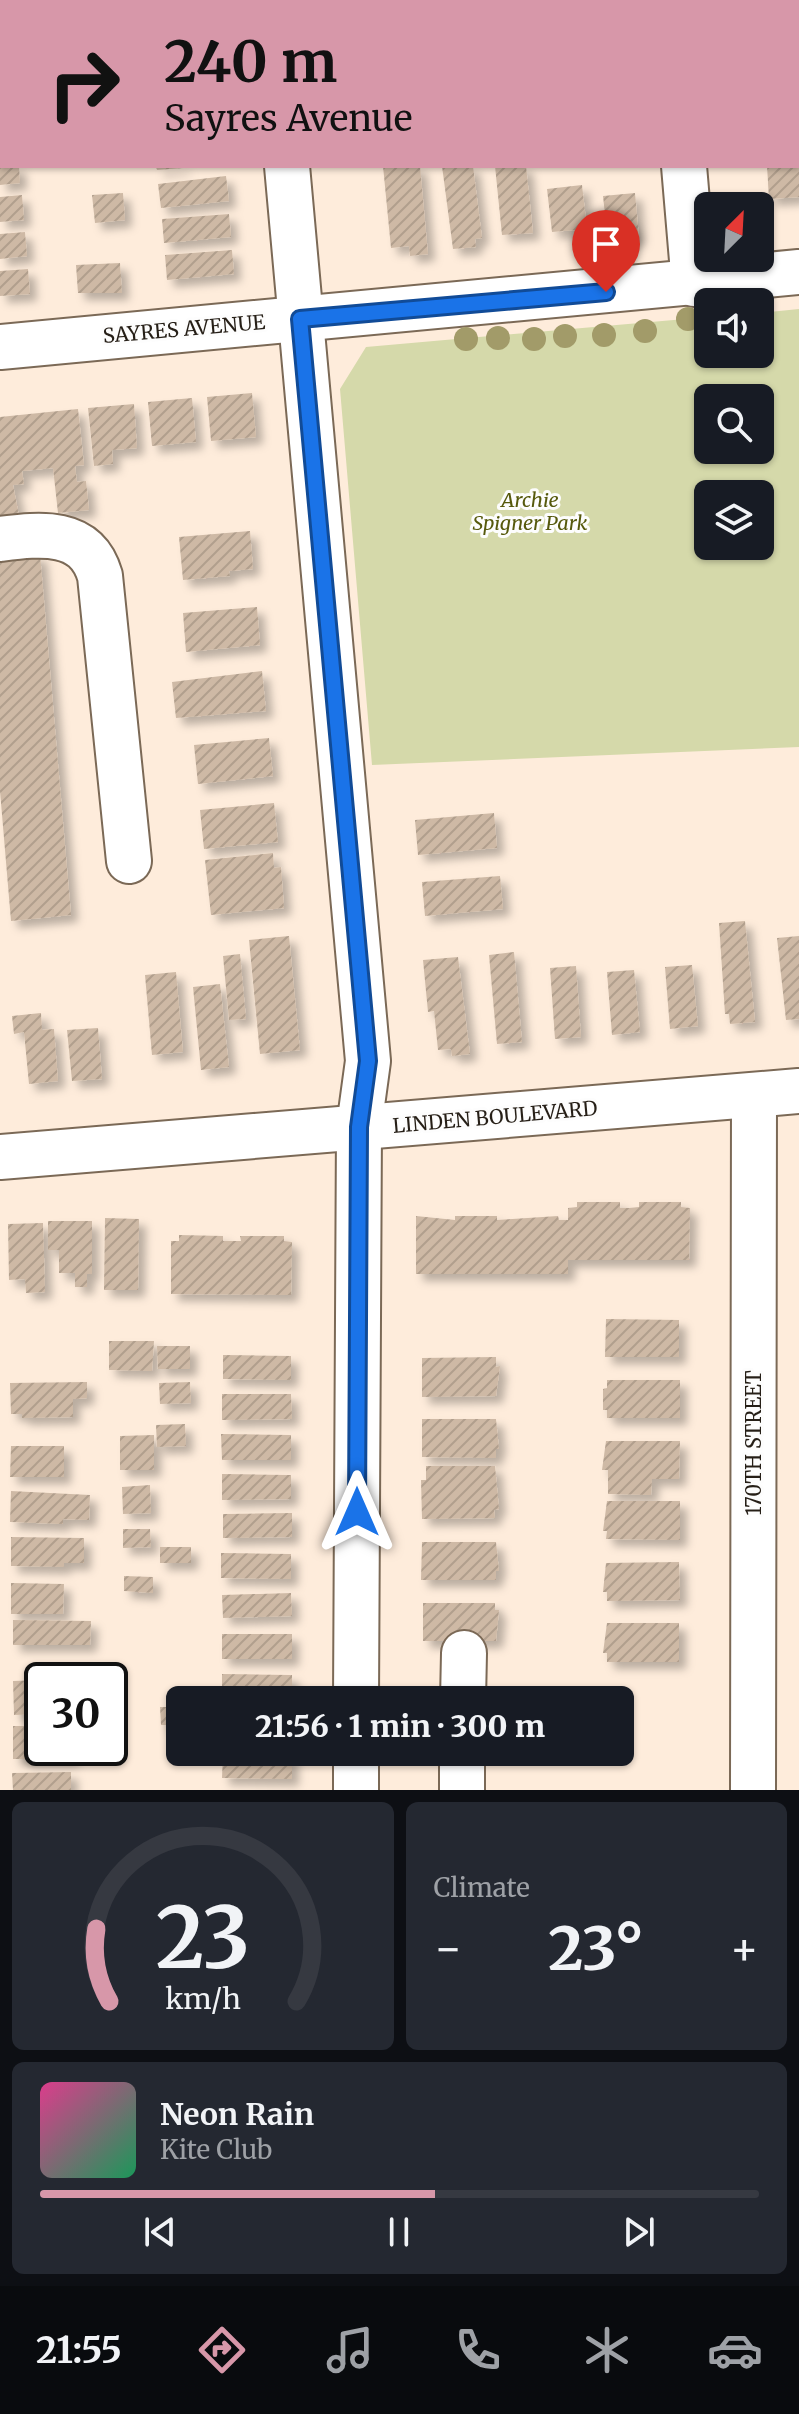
<!DOCTYPE html>
<html lang="en">
<head>
<meta charset="utf-8">
<style>
	:root { --surface:#171b24; --page:#242831; --text:#f1f3f6; --muted:#9ea1a6; --line:#363941; --accent:#d797a9 }
	body { margin:0; font-family:Merriweather,serif; background:var(--page); color:var(--text); height:100vh; display:flex; flex-direction:column; font-size:30px; white-space:nowrap }
	* { box-sizing:border-box; margin:0 }
	p { font-size:26px; color:var(--muted) }
	.icon { flex:none; width:44px; height:44px; fill:none; stroke:currentColor; stroke-width:2; stroke-linecap:round; stroke-linejoin:round }
	.map { position:relative; height:1790px; overflow:hidden }
	.side { display:flex; flex-direction:column; gap:12px; padding:12px; background:#0d0f14; flex:1 }
	.side>* { flex:none }
	.guide { position:absolute; left:0px; top:0px; width:800px; height:168px; box-shadow:0 2px 6px #0004; background:#d797a9; color:#111; overflow:hidden }
	.needle { width:52px; rotate:24deg }
	.buttons { position:absolute; left:694px; top:192px; display:grid; gap:16px }
	.buttons a { display:grid; place-items:center; width:80px; height:80px; border-radius:12px; background:var(--surface); box-shadow:0 2px 6px #0004; font-size:40px }
	.speed { position:absolute; left:24px; top:1662px; display:flex; gap:16px; font-size:40px; font-weight:700; text-align:center }
	.speed>* { display:grid; place-content:center; width:104px; height:104px; border-radius:50%; background:var(--surface); box-shadow:0 2px 6px #0004; line-height:1 }
	.speed .limit { border:4px solid #111; border-radius:12px; background:#fff; color:#111 }
	.pin { position:absolute; display:grid; place-items:center; width:68px; height:68px; color:#fff; margin:-82px -34px; border-radius:50% 50% 50% 0; rotate:-45deg; box-shadow:0 0 8px #0007 }
	.pin .icon { rotate:45deg }
	.me { position:absolute; width:88px; margin:-44px; rotate:0deg; stroke-linejoin:round; filter:drop-shadow(0 0 6px #0008) }
	.turn { display:flex; align-items:center; gap:28px; height:168px; padding:0 32px; font-size:36px }
	.turn .icon { width:104px; height:104px; stroke-width:2.5 }
	.turn b { display:block; font-size:56px; line-height:68px }
	.big { font-size:60px; font-weight:800; line-height:1.1 }
	.side .tile { flex:1; display:flex; flex-direction:column; justify-content:center; gap:12px; min-width:0; padding:0 28px; border-radius:12px; background:var(--page) }
	.side .dial { align-items:center; gap:0 }
	.dial svg { height:208px; overflow:visible; fill:none; stroke:var(--line); stroke-width:7; stroke-linecap:round; text-anchor:middle }
	.dial text { fill:var(--text); stroke:none }
	.song { display:flex; align-items:center; gap:24px }
	.cover { width:96px; height:96px; border-radius:12px; background:linear-gradient(135deg,hsl(330 70% 55%),hsl(150 70% 35%)) }
	.played { height:8px; border-radius:4px; background:linear-gradient(90deg,var(--accent) 55%,var(--line) 55%) }
	.keys { display:flex; justify-content:space-around; direction:ltr }
	.heat { display:flex; justify-content:space-between; align-items:center; font-size:44px; direction:ltr }
	.side .tiles { flex:1; display:grid; gap:12px; grid-template-columns:1fr 1fr }
	.tile:last-child { grid-column:span 2 }
	.trip { position:absolute; left:166px; top:1686px; width:468px; height:80px; border-radius:12px; background:var(--surface); box-shadow:0 2px 6px #0004; font-weight:800; line-height:80px; text-align:center }
	.menu { display:flex; height:128px; justify-content:space-around; align-items:center; background:#090b0e; color:var(--muted) }
	.menu .icon { width:56px; height:56px }
	.menu .current { color:var(--accent) }
	.menu b { font-size:36px; color:var(--text) }
	.map>svg:first-child { display:block }
	.green { fill:#d5d9aa; fill-rule:evenodd }
	.building { fill:url(#building-hatch); filter:url(#shadow) }
	.lines { fill:none; stroke-linecap:round; stroke-linejoin:round }
	.minor-casing { stroke:#7b6956; stroke-width:48 }
	.major-casing { stroke:#7b6956; stroke-width:48 }
	.minor { stroke:#fff; stroke-width:44 }
	.major { stroke:#fff; stroke-width:44 }
	.tree { fill:#a29b69 }
	.route-casing { stroke:#114b97; stroke-width:20 }
	.route { stroke:#1a73e8; stroke-width:14 }
	.labels { text-anchor:middle; stroke-width:6; stroke-linejoin:round; paint-order:stroke }
	.street-label { font-size:20px; fill:#261f17; stroke:#fdfdfd }
	.park-label { font-size:20px; font-style:italic; fill:#56590c; stroke:#fdfdfd }
</style>
</head>
<body>
<div class="map">
<svg width="799" height="1790" viewBox="0 0 799 1790">
	<defs>
		<pattern id="building-hatch" width="6" height="6" patternUnits="userSpaceOnUse" patternTransform="scale(2)"><rect width="6" height="6" fill="#ceb9a5"/><path d="M-1 1l2-2M0 6l6-6M5 7l2-2" fill="none" stroke="#b19f8d"/></pattern>
		<filter id="shadow"><feDropShadow dx="7" dy="7" stdDeviation="4" flood-color="#0004"/></filter>
	</defs>
	<rect width="100%" height="100%" fill="#feecdb"/>
	<path class="green" d="M799,309v438l-427,18 -32,-376 26,-42 342,-30v37h52v-41zM708,398h52v52h-52zM708,494h52v52h-52z"/>
	<g class="building">
		<path d="M0,166h19l1,17 -20,2z"/>
		<path d="M156,166h28v2l-27,2z"/>
		<path d="M383,166h37l8,88 -18,2 -1,-10 -18,2z"/>
		<path d="M442,166h31l9,72 -7,1 1,8 -23,2z"/>
		<path d="M495,166h31l7,67 -31,2z"/>
		<path d="M767,166h32v31l-30,2z"/>
		<path d="M226,176l3,25 -68,7 -3,-24z"/>
		<path d="M582,185l5,44 -35,3 -5,-43z"/>
		<path d="M123,193l2,27 -30,3 -3,-28z"/>
		<path d="M635,193l4,45 -31,4 -5,-46z"/>
		<path d="M22,195l2,25 -24,2v-25z"/>
		<path d="M229,214l2,23 -67,6 -2,-24z"/>
		<path d="M25,232l2,24 -27,3v-25z"/>
		<path d="M232,250l2,24 -67,6 -2,-25z"/>
		<path d="M120,263l2,30h-44l-2,-28z"/>
		<path d="M28,269l2,25 -30,2v-25z"/>
		<path d="M252,393l4,44 -45,4 -4,-44z"/>
		<path d="M192,398l4,44 -44,4 -4,-44z"/>
		<path d="M134,404l3,44 -25,2 1,14 -19,2 -6,-58z"/>
		<path d="M78,409l6,56 -9,1 2,16 9,-1 3,29 -31,3 -5,-45 -31,3 2,13 -11,1 6,31 -19,1v-100z"/>
		<path d="M250,531l3,38 -24,2 1,5 -47,4 -4,-43z"/>
		<path d="M40,554l31,361 -60,6 -11,-130v-233z"/>
		<path d="M257,607l3,38 -74,7 -3,-39z"/>
		<path d="M262,671l4,40 -90,7 -4,-36z"/>
		<path d="M269,738l4,38 -75,8 -4,-39z"/>
		<path d="M274,803l4,39 -74,7 -4,-39z"/>
		<path d="M494,813l3,35 -79,7 -3,-35z"/>
		<path d="M273,853l1,15 7,-1 3,41 -73,7 -6,-55z"/>
		<path d="M500,876l3,33 -78,7 -3,-34z"/>
		<path d="M745,921l10,101 -25,2 -1,-10h-4l-6,-91z"/>
		<path d="M289,936l11,114 -40,4 -11,-114z"/>
		<path d="M799,936v83l-13,1 -9,-82z"/>
		<path d="M514,952l8,90 -25,2 -8,-89z"/>
		<path d="M240,954l6,65 -17,1 -6,-64z"/>
		<path d="M458,957l12,97 -18,2 -1,-7 -13,1 -4,-39 -6,1 -5,-52z"/>
		<path d="M692,965l6,61 -28,3 -5,-62z"/>
		<path d="M576,966l5,71 -26,2 -5,-71z"/>
		<path d="M634,970l6,62 -28,3 -5,-63z"/>
		<path d="M176,972l7,80 -31,3 -7,-80z"/>
		<path d="M220,984l9,83 -28,3 -8,-83z"/>
		<path d="M41,1013l1,17 12,-1 4,52 -29,3 -5,-52 -10,2 -2,-18z"/>
		<path d="M98,1028l4,51 -30,2 -5,-51z"/>
		<path d="M577,1202h43v6h9l10,-1v-5h42v5l9,1 -1,52h-121v14h-152v-58l39,4v-4h42v4l61,-4 1,4h9v-12l9,-1z"/>
		<path d="M105,1218l34,1 -1,71h-34z"/>
		<path d="M48,1221h44v53h-5v13h-12v-14h-16v-23h-11z"/>
		<path d="M43,1223l2,69 -19,1 -1,-14 -16,1 -1,-56z"/>
		<path d="M179,1235l44,1v5h18l-1,-5h44v5l8,1 -1,53 -120,-1v-53h8z"/>
		<path d="M606,1319l73,1v37h-74z"/>
		<path d="M109,1341h45l-2,30 -43,-1z"/>
		<path d="M157,1346h33v23h-32z"/>
		<path d="M223,1355l68,1v24l-68,-1z"/>
		<path d="M496,1357v10l4,-1 -4,30 -74,1v-39z"/>
		<path d="M607,1380h73v38h-73v-8h-4v-21l4,-1z"/>
		<path d="M87,1382v16l-14,1v18l-51,1v-4h-11l-1,-31z"/>
		<path d="M190,1382l1,21 -31,1 -1,-21z"/>
		<path d="M222,1394h69l1,25 -70,1z"/>
		<path d="M422,1419h74l3,30h-3v9l-74,-1z"/>
		<path d="M185,1424l1,22 -29,1 -1,-22z"/>
		<path d="M221,1434l70,1v25h-69z"/>
		<path d="M154,1435v35h-34v-34z"/>
		<path d="M606,1441h74l-1,38h-27l-1,16 -43,-1v-24h-6z"/>
		<path d="M11,1446h53v31h-54z"/>
		<path d="M426,1466h69l4,43 -5,1 1,8 -73,1 -1,-39h5z"/>
		<path d="M222,1474l69,1v24l-69,1z"/>
		<path d="M150,1485l1,28 -28,1 -1,-27z"/>
		<path d="M11,1491l79,4 -1,25 -26,-1v5l-53,-2z"/>
		<path d="M607,1501h73v39l-74,-1 1,-8h-4z"/>
		<path d="M292,1513v24l-69,1v-24z"/>
		<path d="M123,1529h27l1,18 -28,1z"/>
		<path d="M11,1537l73,1v25h-20v4l-53,-1z"/>
		<path d="M422,1542h74l3,29h-3v9h-75z"/>
		<rect x="160" y="1547" width="31" height="16"/>
		<path d="M221,1553l70,1v25l-70,-1z"/>
		<path d="M679,1562l1,38 -73,1v-9h-4l3,-29z"/>
		<path d="M124,1576l29,1v16l-29,-2z"/>
		<path d="M11,1583l53,1 -1,30h-52z"/>
		<path d="M291,1593l1,23 -69,2 -1,-23z"/>
		<path d="M423,1603h72v7h4l-3,31h-73z"/>
		<path d="M13,1620l78,1 -1,24h-77z"/>
		<path d="M607,1623h72v39h-72v-9h-4z"/>
		<rect x="222" y="1634" width="70" height="25"/>
		<path d="M222,1674l70,1v24l-70,-1z"/>
		<path d="M42,1680v34l-28,1 -1,-34z"/>
		<path d="M160,1707h20v18h-19z"/>
		<path d="M13,1726h29v22h30v11h-59z"/>
		<path d="M223,1754l69,1v24l-70,-1z"/>
		<path d="M71,1772v18h-58l-1,-17z"/>
	</g>
	<g class="lines">
		<g class="minor-casing">
			<g id="minor">
				<path d="M272,0v2"/>
				<path d="M669,0v2"/>
				<path d="M287,166l81,895 -9,66 -3,573"/>
				<path d="M684,166l10,118"/>
				<path d="M0,347l799,-75"/>
				<path d="M0,539c40,-5 86,-11 100,37l29,285"/>
				<path d="M463,1700l1,-47"/>
				<path d="M356,1790v-38"/>
				<path d="M462,1790v-38"/>
				<path d="M753,1790l1,-694"/>
			</g>
		</g>
		<g class="major-casing">
			<path id="major" d="M0,1157l799,-66"/>
		</g>
		<use href="#minor" class="minor"/>
		<use href="#major" class="major"/>
	</g>
	<g class="tree">
		<circle cx="688" cy="319" r="12"/>
		<circle cx="645" cy="331" r="12"/>
		<circle cx="604" cy="335" r="12"/>
		<circle cx="565" cy="336" r="12"/>
		<circle cx="498" cy="338" r="12"/>
		<circle cx="466" cy="339" r="12"/>
		<circle cx="534" cy="339" r="12"/>
	</g>
	<g class="lines">
		<g class="route-casing">
			<path id="route" d="M357,1512l2,-385 9,-66 -68,-742 306,-27"/>
		</g>
		<use href="#route" class="route"/>
	</g>
	<g class="labels">
		<g class="street-label">
			<text transform="translate(184 329) rotate(-5)" y="7">SAYRES AVENUE</text>
			<text transform="translate(495 1117) rotate(-5)" y="7">LINDEN BOULEVARD</text>
			<text transform="translate(754 1443) rotate(-90)" y="7">170TH STREET</text>
		</g>
		<g class="park-label">
			<text x="530" y="507">Archie<tspan x="530" dy="23">Spigner Park</tspan></text>
		</g>
	</g>
</svg>
<div class="buttons">
<a><svg class="needle" viewBox="-14 -14 28 28"><path d="M0-13l5 13h-10z" fill="#e53935"/><path d="M0 13l5-13h-10z" fill="#9ea1a6"/></svg></a>
<a><svg class="icon" aria-label="sound" viewBox="0 0 24 24"><path d="M4 9h4l5-4v14l-5-4H4zM17 9q2 3 0 6"/></svg></a>
<a><svg class="icon" aria-label="search" viewBox="0 0 24 24"><circle cx="10" cy="10" r="6"/><path d="M15 15l6 6"/></svg></a>
<a><svg class="icon" aria-label="layers" viewBox="0 0 24 24"><path d="M12 4l9 5-9 5-9-5zM3 14l9 5 9-5"/></svg></a>
</div>
<div class="speed"><div class="limit">30</div></div>
<div class="pin" style="left:606px;top:292px;background:#d93025"><svg class="icon" aria-label="arrive" viewBox="0 0 24 24"><path d="M6 21V4h12l-3 4 3 4H6"/></svg></div>
<svg class="me" style="left:357px;top:1512px" viewBox="-20 -20 40 40"><path d="M0-17L14 15 0 8-14 15z" fill="#1a73e8" stroke="#fff" stroke-width="4"/></svg>
<div class="trip">21:56 · 1 min · 300 m</div>
<div class="guide">
<div class="turn"><svg class="icon" aria-label="right" viewBox="0 0 24 24"><path d="M7 20v-9h11M14 6l5 5-5 5"/></svg><div><b>240 m</b>Sayres Avenue</div></div>
</div>
</div>
<section class="side">
<div class="tiles">
<div class="tile dial"><svg viewBox="0 0 100 80">
<path d="M14 69A42 42 0 1 1 86 69"/>
<path d="M14 69A42 42 0 0 1 9 41" stroke="#d797a9"/>
<text x="50" y="56" font-size="32" font-weight="700">23</text>
<text x="50" y="72" font-size="11">km/h</text>
</svg></div>
<div class="tile"><p>Climate</p>
<div class="heat"><a>−</a><b class="big">23°</b><a>+</a></div>
</div>
<div class="tile">
<div class="song"><i class="cover"></i><div><b>Neon Rain</b><p>Kite Club</p></div></div>
<div class="played"></div>
<div class="keys"><svg class="icon" aria-label="previous" viewBox="0 0 24 24"><path d="M18 5L8 12l10 7zM5 5v14"/></svg><svg class="icon" aria-label="pause" viewBox="0 0 24 24"><path d="M8 5v14M16 5v14"/></svg><svg class="icon" aria-label="next" viewBox="0 0 24 24"><path d="M6 5l10 7-10 7zM19 5v14"/></svg></div>
</div>
</div>
</section>
<nav class="menu">
<b>21:55</b>
<svg class="icon current" aria-label="directions" viewBox="0 0 24 24"><path d="M12 3l9 9-9 9-9-9zM9 14v-3h6M13 9l2 2-2 2"/></svg>
<svg class="icon" aria-label="music" viewBox="0 0 24 24"><path d="M9 18V5l10-2v13"/><circle cx="6" cy="18" r="3"/><circle cx="16" cy="16" r="3"/></svg>
<svg class="icon" aria-label="phone" viewBox="0 0 24 24"><path d="M5 4h4l2 5-3 2q2 4 5 5l2-3 5 2v4C11 20 4 13 5 4z"/></svg>
<svg class="icon" aria-label="climate" viewBox="0 0 24 24"><path d="M12 3v18M4 7l16 10M4 17L20 7"/></svg>
<svg class="icon" aria-label="car" viewBox="0 0 24 24"><path d="M5 17H2v-5l4-1 3-4h7l3 4 3 1v5h-3M9 17h6M6 11h13"/><circle cx="7" cy="17" r="2"/><circle cx="17" cy="17" r="2"/></svg>
</nav>
</body>
</html>
